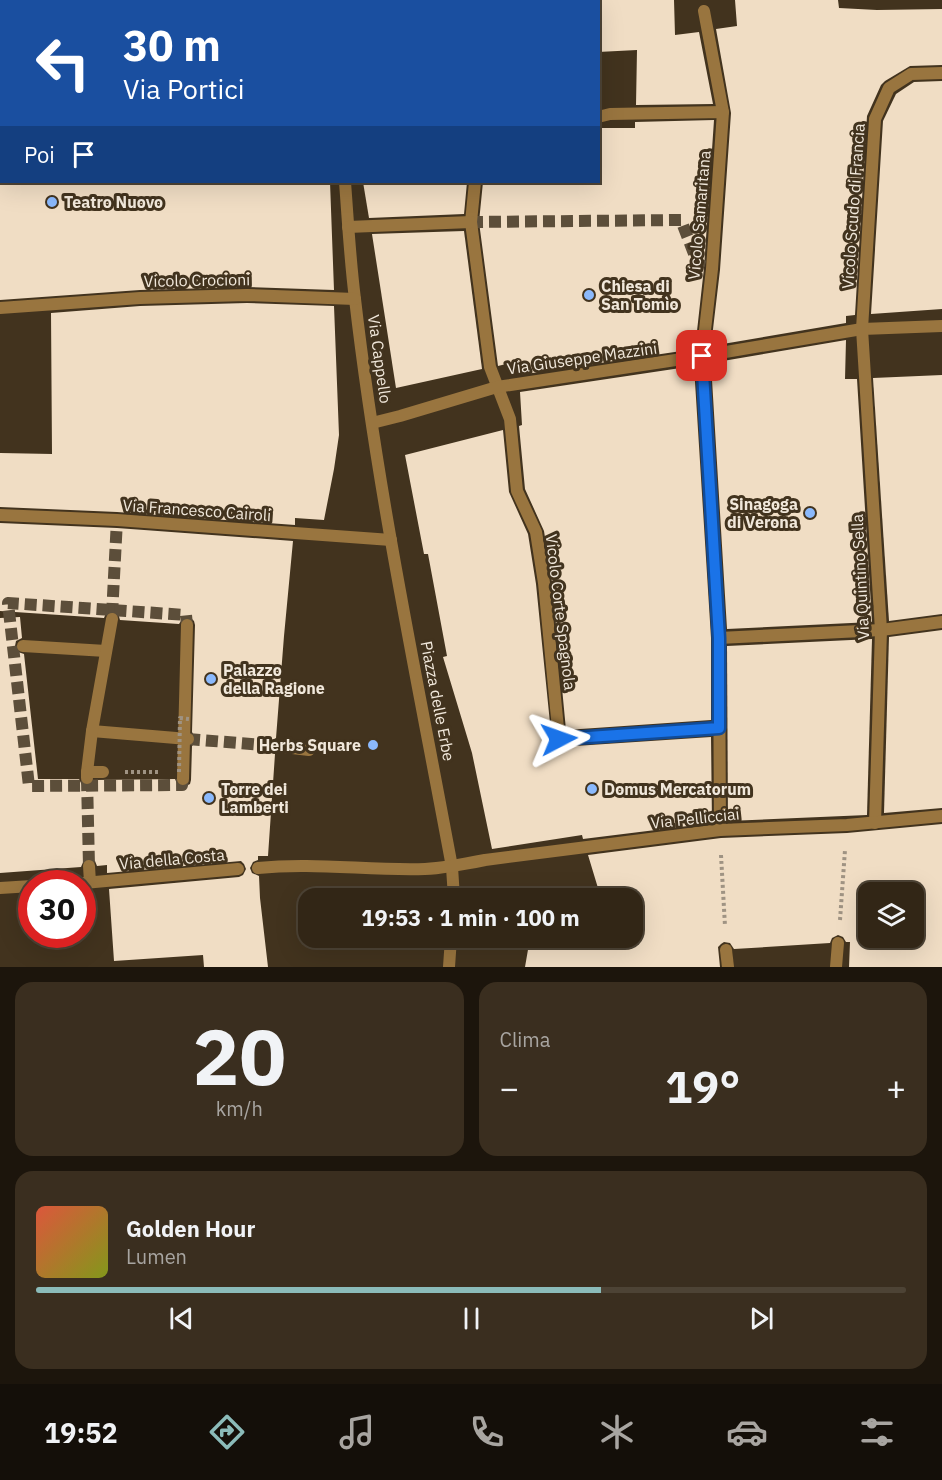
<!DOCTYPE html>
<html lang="it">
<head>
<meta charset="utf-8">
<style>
	:root { --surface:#322616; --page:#3a2e1f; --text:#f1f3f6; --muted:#a8a5a1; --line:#4d4335; --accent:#8bbbb9 }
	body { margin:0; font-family:"IBM Plex Sans",sans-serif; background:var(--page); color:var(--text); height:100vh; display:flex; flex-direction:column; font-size:22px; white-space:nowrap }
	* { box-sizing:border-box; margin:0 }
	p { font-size:20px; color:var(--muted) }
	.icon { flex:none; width:33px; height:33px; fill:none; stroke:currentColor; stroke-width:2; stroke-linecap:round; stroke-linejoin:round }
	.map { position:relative; height:967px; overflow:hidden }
	.side { display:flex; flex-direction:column; gap:15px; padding:15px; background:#1c150c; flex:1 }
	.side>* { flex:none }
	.guide { position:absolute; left:0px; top:0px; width:600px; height:183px; box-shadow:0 6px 24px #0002,0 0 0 2px var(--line); background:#1a4fa0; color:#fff; overflow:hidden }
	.buttons { position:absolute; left:858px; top:882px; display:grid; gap:12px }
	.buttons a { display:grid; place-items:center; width:66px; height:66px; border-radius:12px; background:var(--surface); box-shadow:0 6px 24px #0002,0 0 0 2px var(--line); font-size:30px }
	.speed { position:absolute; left:18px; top:870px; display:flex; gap:12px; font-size:30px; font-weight:700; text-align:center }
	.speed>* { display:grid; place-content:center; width:78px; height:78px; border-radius:50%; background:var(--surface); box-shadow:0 6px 24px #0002,0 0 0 2px var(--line); line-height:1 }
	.speed .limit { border:9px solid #d22; background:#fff; color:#111 }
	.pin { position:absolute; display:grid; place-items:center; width:51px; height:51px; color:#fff; margin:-26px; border-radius:12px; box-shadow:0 3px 9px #0006 }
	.me { position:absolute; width:66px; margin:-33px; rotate:86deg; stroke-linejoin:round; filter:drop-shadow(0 0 4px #0008) }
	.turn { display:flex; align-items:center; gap:21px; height:126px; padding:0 24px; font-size:27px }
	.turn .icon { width:78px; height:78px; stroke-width:2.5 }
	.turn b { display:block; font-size:42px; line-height:51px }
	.then { display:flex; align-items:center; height:57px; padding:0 24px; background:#0003; gap:12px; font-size:22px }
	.big { font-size:45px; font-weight:700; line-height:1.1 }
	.side .widget { flex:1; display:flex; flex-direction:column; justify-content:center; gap:9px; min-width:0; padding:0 21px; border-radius:18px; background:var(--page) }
	.side .dial { align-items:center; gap:0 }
	.dial b { font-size:78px; line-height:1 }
	.song { display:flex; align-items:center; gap:18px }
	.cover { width:72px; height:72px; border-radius:9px; background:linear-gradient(135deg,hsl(10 70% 55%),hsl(70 70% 35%)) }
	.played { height:6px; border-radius:3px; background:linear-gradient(90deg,var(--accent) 65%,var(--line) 65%) }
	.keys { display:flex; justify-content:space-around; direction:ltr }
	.heat { display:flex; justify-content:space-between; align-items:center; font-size:33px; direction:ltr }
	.side .tiles { flex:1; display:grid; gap:15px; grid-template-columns:1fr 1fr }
	.widget:last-child { grid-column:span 2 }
	.trip { position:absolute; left:298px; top:888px; width:345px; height:60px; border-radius:18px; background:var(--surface); box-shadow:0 6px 24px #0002,0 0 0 2px var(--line); font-weight:700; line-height:60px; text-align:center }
	.tab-bar { display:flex; height:96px; justify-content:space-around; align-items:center; background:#140f09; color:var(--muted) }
	.tab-bar .icon { width:42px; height:42px }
	.tab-bar .selected { color:var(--accent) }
	.tab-bar b { font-size:27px; color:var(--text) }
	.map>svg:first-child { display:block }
	.building { fill:#f0ddc4; fill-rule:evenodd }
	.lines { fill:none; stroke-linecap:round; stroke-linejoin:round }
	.street-tunnel { stroke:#5c4e3a; stroke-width:12; stroke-dasharray:12 6; stroke-linecap:butt }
	.path { stroke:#9f9383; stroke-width:4; stroke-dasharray:3 3; stroke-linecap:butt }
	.street { stroke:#99753f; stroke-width:12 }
	.path-bridge { stroke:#9f9383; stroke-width:4; stroke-dasharray:3 3; stroke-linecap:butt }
	.route-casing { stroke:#114b97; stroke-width:15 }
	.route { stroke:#1a73e8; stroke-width:10 }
	.poi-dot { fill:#8bb9fc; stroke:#42331e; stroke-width:2 }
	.labels { text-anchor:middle; stroke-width:6; stroke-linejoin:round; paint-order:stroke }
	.poi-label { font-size:16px; font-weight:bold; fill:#f1e8db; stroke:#42331e; text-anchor:start }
	.street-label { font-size:16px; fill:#f1e8db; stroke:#42331e }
</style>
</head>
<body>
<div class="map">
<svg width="942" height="967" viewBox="0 0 942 967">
	<rect width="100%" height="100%" fill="#42331e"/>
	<g class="building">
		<path d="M598,0h76l1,35 24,-3 14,72 -77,1 1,-55 -39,2z"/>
		<path d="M735,0h103l1,8 38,2 65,-1v56l-32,1 -25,15 -4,4 -14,31 -12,199 -9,1v7l-135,23 9,-76 11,-157 -15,-84 21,-3z"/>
		<path d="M942,81v228l-71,5 12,-193 13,-27 18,-12z"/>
		<path d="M714,120l-10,148 -9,81 -176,26 -1,-14 -20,5 -19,-144 4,-40h115v-54h37v-6z"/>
		<path d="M0,182h330l4,108 -87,-3 -107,3 -140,10z"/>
		<path d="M363,182h104l-3,32 -95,4z"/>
		<path d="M464,231l18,138 -86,19 -24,-154z"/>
		<path d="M247,303l87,3 5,129 -5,34 -10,51 -29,-2v7l-178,-13 -117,-5v-54l52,1 -1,-141 89,-7z"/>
		<path d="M846,340l-1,39h12l15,243 -145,7 -16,-266z"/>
		<path d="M694,366l17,272v82l-145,10 -14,-148 -8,-51 -19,-42 -6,-63 3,-1 -2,-33z"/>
		<path d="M942,375v239l-53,7 -16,-243z"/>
		<path d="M503,430l6,62 19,42 8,50 16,159 3,3 5,1 151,-10 1,86 -129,16 -1,-4 -90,14 -20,-96 -29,-96 4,-1 -19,-102h-4l-19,-99z"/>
		<path d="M0,523l117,5 176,13 -9,95 -8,102 -6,3 -2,5 3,6 4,2 -7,102h-10v4l-5,2 -3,6 2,5 7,3 1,22 8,69h-64l-1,-12 -89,6 -5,-72 130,-12 4,-2 3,-6 -2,-5 -3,-3 -134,12v-8l-10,1 -2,-5 -6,-3 -5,2 -3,7 -81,6v-255l20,-1 2,21 -6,3 -1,5 3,6 6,2 14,125h41l3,6 6,1 4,-1 3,-5 80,-1 3,7 4,1 4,-1 4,-2 1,-4 1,-34 3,-3 1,-4 -4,-7 3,-107 -1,-4 -3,-3 -4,-1 -4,1 -4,6 -59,-4 -2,-7 -5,-2 -7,2 -2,5 -104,-7z"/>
		<path d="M942,630v178l-58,5 5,-176z"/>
		<path d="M872,639l-5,176 -139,6 -1,-175z"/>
		<path d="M942,824v143h-93l1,-25h-4l-3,-5 -5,-2 -6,3 -2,5 -96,6 -4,-6 -6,-1 -3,2 -3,3 2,20h-195l5,-29h103v-40h-32l-13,-43 133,-17 126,-5zM868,892h46v46h-46z"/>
	</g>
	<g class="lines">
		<g class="street-tunnel">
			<path d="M471,222l210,-2 17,44 14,5"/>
			<path d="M112,615l5,-95"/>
			<path d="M188,739l88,7"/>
			<path d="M87,779l2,87"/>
			<path d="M183,779l-1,6 -153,1 -21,-183 178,12 1,10"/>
		</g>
		<g class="path">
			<path d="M125,772h34"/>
			<path d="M721,855l4,71"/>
			<path d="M840,920l5,-70"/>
		</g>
		<g class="street">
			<path d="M330,0v2"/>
			<path d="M704,11l19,101"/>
			<path d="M598,117l12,-3 113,-2 -11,157 -10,87 17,282 1,192"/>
			<path d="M345,182c3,39 5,78 10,117 22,191 62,379 97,568l2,31"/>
			<path d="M475,182l-4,40 19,145 20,52 7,72 19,41 8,51 15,156 160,-11"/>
			<path d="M348,227l123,-5"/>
			<path d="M0,308l140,-10 107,-3 108,4"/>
			<path d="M372,423l28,-7 97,-29 205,-31 160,-27 80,-3"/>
			<path d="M0,515l117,5 274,20"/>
			<path d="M719,638l162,-8 61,-8"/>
			<path d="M23,646l83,5"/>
			<path d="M92,731l96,8"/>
			<path d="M276,746l33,4"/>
			<path d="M87,772l5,-41 20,-112"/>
			<path d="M87,778v-6h16"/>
			<path d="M183,779l4,-154"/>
			<path d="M875,823l6,-193 -19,-301 13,-210 14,-31 22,-14 31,-1"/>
			<path d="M89,866l1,16"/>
			<path d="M258,868c56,-6 112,3 167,1 20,-1 40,-5 60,-9l235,-30 127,-5 95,-9"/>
			<path d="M73,884l165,-15"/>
			<path d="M0,888l32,-2"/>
			<path d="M726,950l2,17"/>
			<path d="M449,967l2,-29"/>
			<path d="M836,967l2,-24"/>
		</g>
		<path class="path-bridge" d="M179,772l1,-54 9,1"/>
	</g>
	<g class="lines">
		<g class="route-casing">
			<path id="route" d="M559,739l160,-11v-90l-17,-282"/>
		</g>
		<use href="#route" class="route"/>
	</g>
	<g class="poi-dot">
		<circle cx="52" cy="202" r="6"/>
		<circle cx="589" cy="295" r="6"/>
		<circle cx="810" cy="513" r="6"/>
		<circle cx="211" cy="679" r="6"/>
		<circle cx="373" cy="745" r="6"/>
		<circle cx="592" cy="789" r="6"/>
		<circle cx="209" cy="798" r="6"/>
	</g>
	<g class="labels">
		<g class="poi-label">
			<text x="64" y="208">Teatro Nuovo</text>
			<text x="601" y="292">Chiesa di<tspan x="601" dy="18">San Tomìo</tspan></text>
			<text x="798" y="510" text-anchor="end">Sinagoga<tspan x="798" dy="18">di Verona</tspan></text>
			<text x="223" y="676">Palazzo<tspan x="223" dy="18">della Ragione</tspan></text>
			<text x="361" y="751" text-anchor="end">Herbs Square</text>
			<text x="221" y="795">Torre dei<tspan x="221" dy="18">Lamberti</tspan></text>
			<text x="604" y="795">Domus Mercatorum</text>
		</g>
		<g class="street-label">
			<text transform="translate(853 206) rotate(-86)" y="6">Vicolo Scudo di Francia</text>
			<text transform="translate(699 215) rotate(-85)" y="6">Vicolo Samaritana</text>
			<text transform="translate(197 280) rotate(-1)" y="6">Vicolo Crocioni</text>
			<text transform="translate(582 358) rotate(-8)" y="6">Via Giuseppe Mazzini</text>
			<text transform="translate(380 359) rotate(82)" y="6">Via Cappello</text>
			<text transform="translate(197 510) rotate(4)" y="6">Via Francesco Cairoli</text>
			<text transform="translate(860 577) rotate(-93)" y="6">Via Quintino Sella</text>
			<text transform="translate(561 612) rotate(83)" y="6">Vicolo Corte Spagnola</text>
			<text transform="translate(438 701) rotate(79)" y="6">Piazza delle Erbe</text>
			<text transform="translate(695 818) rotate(-6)" y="6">Via Pellicciai</text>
			<text transform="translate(172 859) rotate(-5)" y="6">Via della Costa</text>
		</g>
	</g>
</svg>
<div class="buttons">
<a><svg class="icon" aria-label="layers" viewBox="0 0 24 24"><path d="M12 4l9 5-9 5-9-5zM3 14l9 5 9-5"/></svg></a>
</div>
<div class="speed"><div class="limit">30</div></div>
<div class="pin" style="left:702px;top:356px;background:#d93025"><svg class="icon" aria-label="arrive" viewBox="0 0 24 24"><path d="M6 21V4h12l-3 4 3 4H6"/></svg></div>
<svg class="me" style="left:559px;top:739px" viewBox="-20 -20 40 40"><path d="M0-17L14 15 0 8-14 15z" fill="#1a73e8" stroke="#fff" stroke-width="4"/></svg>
<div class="trip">19:53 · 1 min · 100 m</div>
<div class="guide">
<div class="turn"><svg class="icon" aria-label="left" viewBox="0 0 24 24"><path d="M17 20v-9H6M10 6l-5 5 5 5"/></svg><div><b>30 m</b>Via Portici</div></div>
<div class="then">Poi<svg class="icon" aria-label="arrive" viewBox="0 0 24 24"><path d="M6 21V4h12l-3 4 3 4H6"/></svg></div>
</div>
</div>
<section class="side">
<div class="tiles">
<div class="widget dial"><b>20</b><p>km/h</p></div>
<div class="widget"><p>Clima</p>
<div class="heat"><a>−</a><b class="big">19°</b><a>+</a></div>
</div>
<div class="widget">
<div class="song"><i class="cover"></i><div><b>Golden Hour</b><p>Lumen</p></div></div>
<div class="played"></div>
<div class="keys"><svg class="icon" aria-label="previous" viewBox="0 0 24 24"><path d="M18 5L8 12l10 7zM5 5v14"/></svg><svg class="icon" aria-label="pause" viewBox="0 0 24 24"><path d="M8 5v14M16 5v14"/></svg><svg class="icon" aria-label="next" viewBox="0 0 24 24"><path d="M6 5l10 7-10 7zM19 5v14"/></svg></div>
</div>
</div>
</section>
<nav class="tab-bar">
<b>19:52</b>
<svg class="icon selected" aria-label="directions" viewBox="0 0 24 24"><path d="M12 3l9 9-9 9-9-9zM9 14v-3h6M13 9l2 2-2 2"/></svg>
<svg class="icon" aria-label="music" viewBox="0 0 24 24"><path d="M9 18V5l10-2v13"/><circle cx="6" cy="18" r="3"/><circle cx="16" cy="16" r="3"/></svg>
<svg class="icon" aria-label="phone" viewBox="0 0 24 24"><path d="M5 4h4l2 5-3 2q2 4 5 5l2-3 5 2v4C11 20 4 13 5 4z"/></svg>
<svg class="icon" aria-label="climate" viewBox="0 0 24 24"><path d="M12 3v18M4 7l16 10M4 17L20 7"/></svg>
<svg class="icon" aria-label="car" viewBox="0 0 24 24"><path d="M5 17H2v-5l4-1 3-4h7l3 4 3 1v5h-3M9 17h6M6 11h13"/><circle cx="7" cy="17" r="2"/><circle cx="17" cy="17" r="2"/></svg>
<svg class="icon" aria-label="filters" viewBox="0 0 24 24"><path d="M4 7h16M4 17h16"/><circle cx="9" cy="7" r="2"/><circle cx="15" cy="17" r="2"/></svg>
</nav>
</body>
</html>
